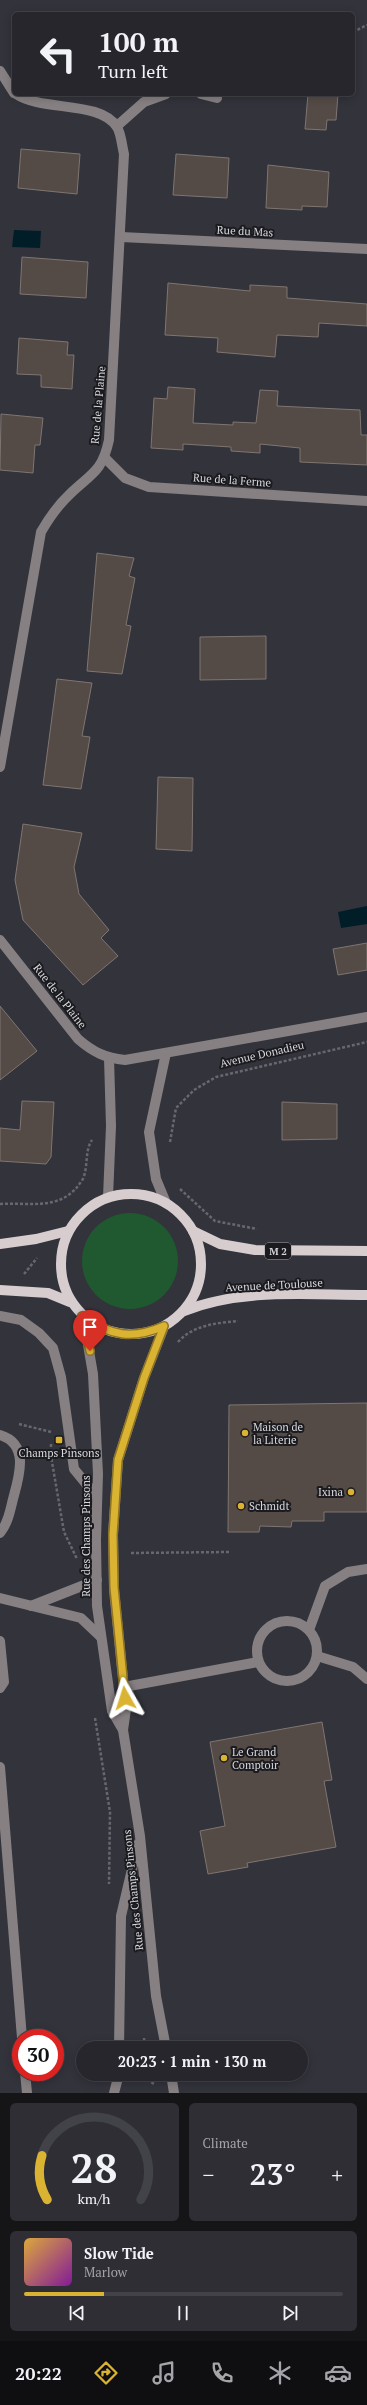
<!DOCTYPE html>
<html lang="en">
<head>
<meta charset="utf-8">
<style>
	:root { --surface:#26262c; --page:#2e2e34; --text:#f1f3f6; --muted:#a4a5a9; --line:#424348; --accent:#dab333 }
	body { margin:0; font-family:"PT Serif",serif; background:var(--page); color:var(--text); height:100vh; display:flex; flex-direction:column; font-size:15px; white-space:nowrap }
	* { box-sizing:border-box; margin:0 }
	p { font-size:13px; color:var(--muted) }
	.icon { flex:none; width:22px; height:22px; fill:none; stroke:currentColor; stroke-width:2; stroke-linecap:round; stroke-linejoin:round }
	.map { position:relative; height:2093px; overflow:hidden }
	.panel { display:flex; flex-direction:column; gap:10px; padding:10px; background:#151518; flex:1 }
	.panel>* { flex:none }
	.guide { position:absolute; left:12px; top:12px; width:343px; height:84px; border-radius:6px; box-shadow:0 2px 10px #0003,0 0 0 1px var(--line); background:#26262c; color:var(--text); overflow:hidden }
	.speed { position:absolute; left:12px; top:2029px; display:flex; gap:8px; font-size:20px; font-weight:700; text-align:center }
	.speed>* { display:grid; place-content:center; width:52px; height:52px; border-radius:50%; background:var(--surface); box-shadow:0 2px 10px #0003,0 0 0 1px var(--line); line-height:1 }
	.speed .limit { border:6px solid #d22; background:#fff; color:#111 }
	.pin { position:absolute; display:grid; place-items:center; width:34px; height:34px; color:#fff; margin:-41px -17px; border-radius:50% 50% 50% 0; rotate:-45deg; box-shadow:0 0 4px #0007 }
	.pin .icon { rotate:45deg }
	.me { position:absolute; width:44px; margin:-22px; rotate:354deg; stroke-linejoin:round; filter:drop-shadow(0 0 3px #0008) }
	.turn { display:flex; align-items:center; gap:14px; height:84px; padding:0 20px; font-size:18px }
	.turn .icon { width:52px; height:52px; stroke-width:2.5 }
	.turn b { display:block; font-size:28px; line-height:34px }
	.big { font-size:30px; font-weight:700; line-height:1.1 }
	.panel .tile { flex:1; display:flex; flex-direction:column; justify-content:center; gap:6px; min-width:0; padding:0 14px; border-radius:6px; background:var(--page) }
	.panel .dial { align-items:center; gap:0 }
	.dial svg { height:104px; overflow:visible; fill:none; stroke:var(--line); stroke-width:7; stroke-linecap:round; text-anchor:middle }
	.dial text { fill:var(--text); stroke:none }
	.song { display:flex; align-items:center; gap:12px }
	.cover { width:48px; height:48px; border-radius:6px; background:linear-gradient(135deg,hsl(40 70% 55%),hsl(290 70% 35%)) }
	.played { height:4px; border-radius:2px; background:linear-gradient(90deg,var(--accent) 25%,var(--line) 25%) }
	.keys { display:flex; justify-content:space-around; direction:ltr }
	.heat { display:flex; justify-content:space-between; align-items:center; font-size:22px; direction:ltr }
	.panel .tiles { flex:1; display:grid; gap:10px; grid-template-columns:1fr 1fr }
	.tile:last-child { grid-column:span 2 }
	.trip { position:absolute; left:76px; top:2041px; width:232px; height:40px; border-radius:20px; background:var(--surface); box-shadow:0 2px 10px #0003,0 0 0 1px var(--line); font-weight:700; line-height:40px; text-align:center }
	.tab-bar { display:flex; height:64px; justify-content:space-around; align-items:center; background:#0f0f12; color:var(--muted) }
	.tab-bar .icon { width:28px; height:28px }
	.tab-bar .on { color:var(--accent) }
	.tab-bar b { font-size:18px; color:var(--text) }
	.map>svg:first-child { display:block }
	.green { fill:#205930 }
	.water { fill:#011e28 }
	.building { fill:#544b47; stroke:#7f7571 }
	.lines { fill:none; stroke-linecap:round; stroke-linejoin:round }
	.path { stroke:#67686f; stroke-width:2.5; stroke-dasharray:3 2; stroke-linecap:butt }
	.minor { stroke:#868082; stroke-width:10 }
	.major { stroke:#d7cdcf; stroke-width:10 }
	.route-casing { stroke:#8e7421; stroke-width:10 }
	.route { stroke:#dab333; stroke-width:7 }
	.poi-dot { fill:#dab333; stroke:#1b1b1f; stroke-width:1.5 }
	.labels { text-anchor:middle; stroke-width:4; stroke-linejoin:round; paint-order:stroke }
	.shield { fill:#1b1b1f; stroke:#9f9fa4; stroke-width:1 }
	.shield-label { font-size:10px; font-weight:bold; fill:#d7d8dd }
	.street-label { font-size:11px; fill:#d7d8dd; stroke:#1b1b1f }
	.poi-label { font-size:11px; fill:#d7d8dd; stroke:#1b1b1f; text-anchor:start }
</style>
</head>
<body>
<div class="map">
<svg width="367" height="2093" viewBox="0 0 367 2093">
	<rect width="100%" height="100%" fill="#32333b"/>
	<circle class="green" cx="130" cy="1261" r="48"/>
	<g class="water">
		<path d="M14,230l27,1 -1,17 -28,-1z"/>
		<path d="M367,906v18l-26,4 -3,-16z"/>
	</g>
	<g class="building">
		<path d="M308,94h30l-2,26h-9l-1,10 -21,-1z"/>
		<path d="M21,149l59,5 -3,40 -59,-6z"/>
		<path d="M176,154l53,4 -2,40 -54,-3z"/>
		<path d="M268,165l61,7 -2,35 -25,-1v4l-36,-2z"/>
		<path d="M22,257l66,5 -2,36 -66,-4z"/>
		<path d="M168,283l82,8v-6l37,2v11l80,6v22l-48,-3 -1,14 -41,-2 -2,22 -58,-5 1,-14 -53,-3z"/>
		<path d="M19,338l49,4 -1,13h7l-2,34 -31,-2v-12l-24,-1z"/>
		<path d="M168,387l27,2 -2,34 40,2v-3l23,1 4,-33 18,1 -1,15 83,4 1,25h6v30l-67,-3v-14l-40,-4v9l-29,-2v-4l-48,-3v6l-32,-2 3,-50 13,1z"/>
		<path d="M1,414l42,4 -3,27h-5l-2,28 -33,-3z"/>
		<path d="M97,553l37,5 -5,18 6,2 -9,47 5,1 -9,48 -35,-3z"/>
		<path d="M266,636v43l-66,1v-43z"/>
		<path d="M57,679l35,4 -10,53 8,1 -9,52 -38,-4z"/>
		<path d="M158,777l35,1 -1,73 -36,-2z"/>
		<path d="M23,824l59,9 -8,34 5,27 30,36 -8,8 17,18 -35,29 -60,-65 -8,-40z"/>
		<path d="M367,943v27l-29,5 -5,-26z"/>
		<path d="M0,1006l37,45 -37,29z"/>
		<path d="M22,1101l32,1 -3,55 -5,7 -46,-3v-33l20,2z"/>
		<path d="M282,1102l55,2v35l-55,1z"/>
		<path d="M367,1403v109h-43v9h-32l-1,6 -31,-1 -1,6h-31l1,-127z"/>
		<path d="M322,1722l10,58 -8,1 12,66 -89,16 1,4 -40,7 -8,-43 25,-5 -15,-84z"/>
	</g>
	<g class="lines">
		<g class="path">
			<path d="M353,32l14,-7"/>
			<path d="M170,1142l6,-34 18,-18 22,-13 151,-35"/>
			<path d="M180,1189l35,32 42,8"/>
			<path d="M0,1204c28,-2 58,7 78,-18 2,-3 5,-6 6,-10 4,-12 1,-26 8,-36"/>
			<path d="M24,1274l13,-16"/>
			<path d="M178,1342c15,-17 39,-19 60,-21"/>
			<path d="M19,1424l32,8"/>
			<path d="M51,1444v12l13,76 13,27"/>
			<path d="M131,1553l98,-1"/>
			<path d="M95,1718l15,94 -1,72"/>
			<path d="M144,2038l1,10"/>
			<path d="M148,2074v6l6,4"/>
		</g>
		<g class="minor">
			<path d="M0,71l14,22"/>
			<path d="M201,94l16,4"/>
			<path d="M117,126l27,-24 22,-8"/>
			<path d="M121,237l246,12"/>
			<path d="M105,458l20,20 24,9 218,14"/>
			<path d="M0,767l41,-235c8,-14 17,-27 30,-39 21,-20 31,-21 38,-53l15,-286c-2,-8 -3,-21 -7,-27 -17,-27 -75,-15 -101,-33"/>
			<path d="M0,940l78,99c15,13 27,19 47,21l242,-43"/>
			<path d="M108,1197l3,-71 -2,-68"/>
			<path d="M166,1203l-10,-24 -7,-47 17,-79"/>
			<path d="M0,1316l21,4 18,13 14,15 8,29 13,92 23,28"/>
			<path d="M83,1316l10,58 5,100 -2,66 1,66 15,105 11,19"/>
			<path d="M164,1327l-20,51 -26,82 -5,75 1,55 12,119 -3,21 17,106 16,160 10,52"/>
			<path d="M0,1435c30,9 19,42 13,64 -3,12 -5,24 -13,34"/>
			<path d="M0,1598l81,20 20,19"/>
			<path d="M31,1606l66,-26"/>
			<circle cx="287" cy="1651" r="30"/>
			<path d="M309,1630l16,-44 23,-14 19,-3"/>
			<path d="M0,1641l4,41 -4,6"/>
			<path d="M317,1656l36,11 14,12"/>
			<path d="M124,1687l134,-25"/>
			<path d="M0,1767l22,271"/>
			<path d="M119,2048l2,-132 17,-72"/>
			<path d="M25,2072l2,21"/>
			<path d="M171,2074l3,19"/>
			<path d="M114,2093l5,-19"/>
		</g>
		<g class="major">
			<circle cx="131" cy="1264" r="70"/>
			<path d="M193,1231l27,13 35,6 112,1"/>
			<path d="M0,1244l36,-5 32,-8"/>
			<path d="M0,1290l48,3 22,9"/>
			<path d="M184,1311c57,-23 123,-16 183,-16"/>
		</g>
	</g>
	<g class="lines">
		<g class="route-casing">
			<path id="route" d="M90,1351l-8,-35c29,20 50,24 82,10l-20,52 -26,82 -5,75 1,52 11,111"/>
		</g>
		<use href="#route" class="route"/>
	</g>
	<g class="poi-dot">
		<circle cx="245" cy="1433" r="4"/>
		<rect x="55" y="1436" width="8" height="8" rx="2"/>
		<circle cx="351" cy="1492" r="4"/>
		<circle cx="241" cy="1506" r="4"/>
		<circle cx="224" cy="1758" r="4"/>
	</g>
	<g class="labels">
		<rect class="shield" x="265" y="1243" width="26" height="16" rx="3"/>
		<g class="shield-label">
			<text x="278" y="1255">M 2</text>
		</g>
		<g class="street-label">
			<text transform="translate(245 231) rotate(3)" y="4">Rue du Mas</text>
			<text transform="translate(98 405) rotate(-85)" y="4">Rue de la Plaine</text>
			<text transform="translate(232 480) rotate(4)" y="4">Rue de la Ferme</text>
			<text transform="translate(60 996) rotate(52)" y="4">Rue de la Plaine</text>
			<text transform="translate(262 1054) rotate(-13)" y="4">Avenue Donadieu</text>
			<text transform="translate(274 1285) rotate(-3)" y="4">Avenue de Toulouse</text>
			<text transform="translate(86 1536) rotate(-90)" y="4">Rue des Champs Pinsons</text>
			<text transform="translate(133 1890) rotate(-96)" y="4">Rue des Champs Pinsons</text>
		</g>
		<g class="poi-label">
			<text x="253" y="1431">Maison de<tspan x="253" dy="13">la Literie</tspan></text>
			<text x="59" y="1457" text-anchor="middle">Champs Pinsons</text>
			<text x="343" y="1496" text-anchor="end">Ixina</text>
			<text x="249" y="1510">Schmidt</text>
			<text x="232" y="1756">Le Grand<tspan x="232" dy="13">Comptoir</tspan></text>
		</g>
	</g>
</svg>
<div class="speed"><div class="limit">30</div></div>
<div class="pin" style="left:90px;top:1351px;background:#d93025"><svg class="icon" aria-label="arrive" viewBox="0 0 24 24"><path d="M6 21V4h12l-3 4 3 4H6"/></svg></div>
<svg class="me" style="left:125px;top:1698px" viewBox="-20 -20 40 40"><path d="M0-17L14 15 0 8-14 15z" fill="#dab333" stroke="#fff" stroke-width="4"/></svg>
<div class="trip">20:23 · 1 min · 130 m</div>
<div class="guide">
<div class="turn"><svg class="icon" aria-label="left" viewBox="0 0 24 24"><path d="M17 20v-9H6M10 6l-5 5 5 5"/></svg><div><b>100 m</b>Turn left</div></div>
</div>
</div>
<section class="panel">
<div class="tiles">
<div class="tile dial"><svg viewBox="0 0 100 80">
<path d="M14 69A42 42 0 1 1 86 69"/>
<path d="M14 69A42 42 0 0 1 10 35" stroke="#dab333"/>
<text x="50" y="56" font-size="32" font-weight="700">28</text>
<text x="50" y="72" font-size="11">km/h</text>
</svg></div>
<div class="tile"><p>Climate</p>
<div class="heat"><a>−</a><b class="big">23°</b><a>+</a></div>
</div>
<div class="tile">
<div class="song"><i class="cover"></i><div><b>Slow Tide</b><p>Marlow</p></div></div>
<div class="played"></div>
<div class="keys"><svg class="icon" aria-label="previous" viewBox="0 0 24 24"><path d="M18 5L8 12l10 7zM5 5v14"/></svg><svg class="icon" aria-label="pause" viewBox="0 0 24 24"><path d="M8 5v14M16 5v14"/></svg><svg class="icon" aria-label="next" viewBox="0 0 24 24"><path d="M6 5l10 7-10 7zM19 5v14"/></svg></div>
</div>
</div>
</section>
<nav class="tab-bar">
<b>20:22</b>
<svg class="icon on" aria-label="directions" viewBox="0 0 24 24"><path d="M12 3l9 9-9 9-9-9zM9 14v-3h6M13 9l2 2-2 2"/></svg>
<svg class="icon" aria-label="music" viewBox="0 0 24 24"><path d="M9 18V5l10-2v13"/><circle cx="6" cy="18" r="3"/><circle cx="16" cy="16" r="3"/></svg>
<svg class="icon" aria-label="phone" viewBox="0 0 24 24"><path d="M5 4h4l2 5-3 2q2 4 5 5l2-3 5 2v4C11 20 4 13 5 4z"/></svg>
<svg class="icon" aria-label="climate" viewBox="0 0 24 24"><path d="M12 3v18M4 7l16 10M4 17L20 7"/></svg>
<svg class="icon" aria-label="car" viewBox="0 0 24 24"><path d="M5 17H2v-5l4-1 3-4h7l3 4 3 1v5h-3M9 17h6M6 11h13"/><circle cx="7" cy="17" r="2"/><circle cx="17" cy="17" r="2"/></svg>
</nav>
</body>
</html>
